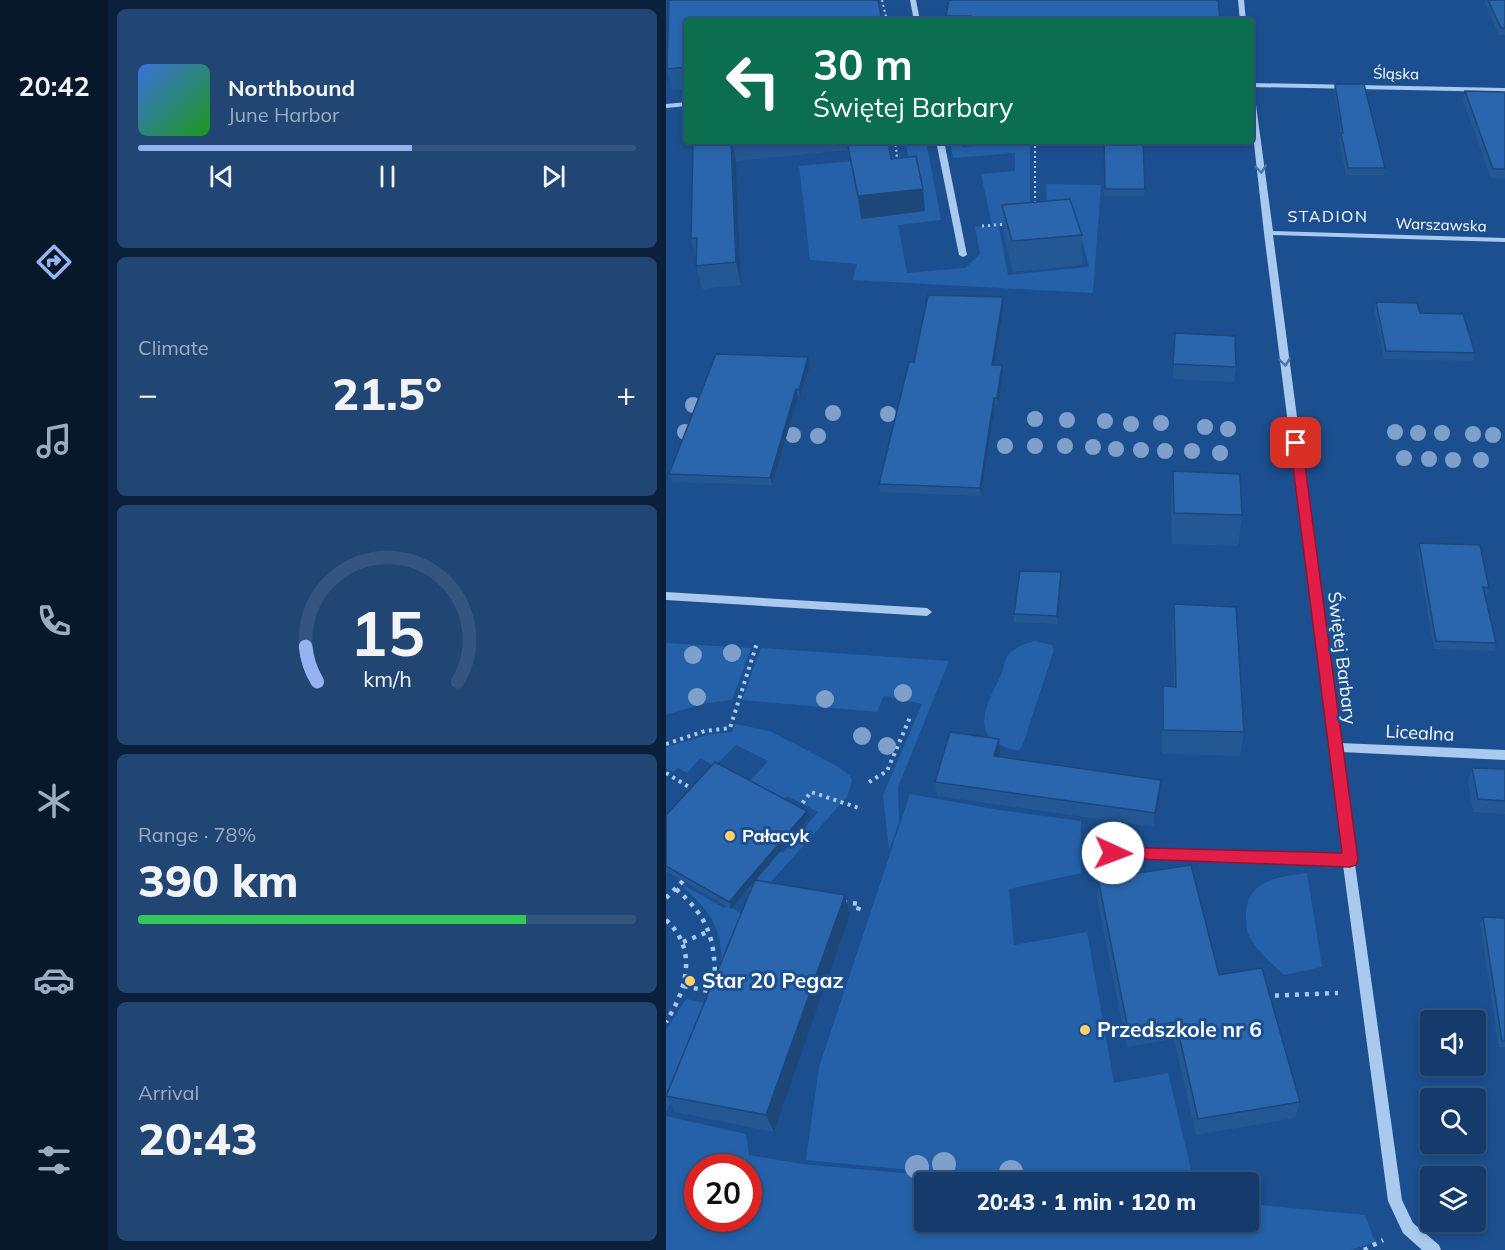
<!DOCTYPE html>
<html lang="en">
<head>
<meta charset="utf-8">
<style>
	:root { --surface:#143b6b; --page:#214673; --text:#f1f3f6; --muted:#9dadc1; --line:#33557e; --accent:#95b2f1 }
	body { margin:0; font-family:Mulish,sans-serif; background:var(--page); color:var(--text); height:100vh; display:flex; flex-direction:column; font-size:22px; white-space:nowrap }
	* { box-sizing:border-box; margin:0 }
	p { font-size:20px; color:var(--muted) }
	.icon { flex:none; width:33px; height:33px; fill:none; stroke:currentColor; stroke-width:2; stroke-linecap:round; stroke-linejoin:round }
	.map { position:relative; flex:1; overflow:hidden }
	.panel { display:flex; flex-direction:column; gap:9px; padding:9px; background:#0b203b; width:558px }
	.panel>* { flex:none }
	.hud { position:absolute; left:18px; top:18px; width:570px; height:126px; border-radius:6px; box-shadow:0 3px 9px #0003,0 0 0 2px var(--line); background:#0b6e4f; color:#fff; overflow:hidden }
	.tools { position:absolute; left:754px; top:1010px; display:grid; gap:12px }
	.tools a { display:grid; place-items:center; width:66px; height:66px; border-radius:6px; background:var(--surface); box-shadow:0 3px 9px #0003,0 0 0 2px var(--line); font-size:30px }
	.speed { position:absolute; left:18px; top:1154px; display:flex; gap:12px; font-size:30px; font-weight:700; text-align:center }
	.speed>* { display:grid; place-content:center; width:78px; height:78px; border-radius:50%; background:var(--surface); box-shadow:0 3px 9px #0003,0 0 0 2px var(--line); line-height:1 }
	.speed .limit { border:9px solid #d22; background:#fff; color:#111 }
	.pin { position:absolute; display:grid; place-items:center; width:51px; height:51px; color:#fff; margin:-26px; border-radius:12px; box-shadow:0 3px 9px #0006 }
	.me { position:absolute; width:66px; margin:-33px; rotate:92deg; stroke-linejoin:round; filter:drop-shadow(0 0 4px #0008) }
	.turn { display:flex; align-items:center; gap:21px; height:126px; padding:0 30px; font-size:27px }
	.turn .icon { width:78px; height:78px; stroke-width:2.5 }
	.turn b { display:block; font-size:42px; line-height:51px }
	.big { font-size:45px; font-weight:800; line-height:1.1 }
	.panel .tile { flex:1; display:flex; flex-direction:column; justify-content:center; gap:9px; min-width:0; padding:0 21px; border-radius:9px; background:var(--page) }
	.panel .dial { align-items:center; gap:0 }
	.dial svg { height:156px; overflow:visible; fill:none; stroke:var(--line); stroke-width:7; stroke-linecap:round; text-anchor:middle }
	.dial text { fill:var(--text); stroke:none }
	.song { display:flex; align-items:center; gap:18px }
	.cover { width:72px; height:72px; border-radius:9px; background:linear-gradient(135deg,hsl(220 70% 55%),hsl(120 70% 35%)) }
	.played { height:6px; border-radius:3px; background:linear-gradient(90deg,var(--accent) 55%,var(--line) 55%) }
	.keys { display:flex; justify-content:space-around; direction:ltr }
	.heat { display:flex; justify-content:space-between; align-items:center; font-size:33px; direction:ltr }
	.charge { height:9px; border-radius:4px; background:linear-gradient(90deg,#34c759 78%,var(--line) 0) }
	.trip { position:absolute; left:248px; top:1172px; width:345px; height:60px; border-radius:6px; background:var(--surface); box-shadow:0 3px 9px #0003,0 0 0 2px var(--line); font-weight:800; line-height:60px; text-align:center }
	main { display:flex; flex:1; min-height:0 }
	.tab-bar { display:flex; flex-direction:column; width:108px; justify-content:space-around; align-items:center; background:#08182b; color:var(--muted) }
	.tab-bar .icon { width:42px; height:42px }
	.tab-bar .current { color:var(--accent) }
	.tab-bar b { font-size:27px; color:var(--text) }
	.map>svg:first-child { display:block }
	.green { fill:#2461a8; fill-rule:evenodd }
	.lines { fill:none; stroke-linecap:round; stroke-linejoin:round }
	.path-far3 { stroke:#a9c9ee; stroke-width:2; stroke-dasharray:2 3; stroke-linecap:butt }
	.path-far2 { stroke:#a9c9ee; stroke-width:3; stroke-dasharray:2 4; stroke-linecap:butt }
	.path-far1 { stroke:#a9c9ee; stroke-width:4; stroke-dasharray:3 4.5; stroke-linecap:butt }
	.path { stroke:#a9c9ee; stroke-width:4.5; stroke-dasharray:4 6; stroke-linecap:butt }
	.minor { fill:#a9c9ee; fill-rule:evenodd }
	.tree { fill:#7ea0ca }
	.wall { fill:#245895 }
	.shaded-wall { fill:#1d4779 }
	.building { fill:#2a66ad; stroke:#1d4779; stroke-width:1.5 }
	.oneway { stroke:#4674ac }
	.route { fill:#e11d48; stroke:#92132f; stroke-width:1.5 }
	.poi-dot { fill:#ffd166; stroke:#1b4f8f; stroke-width:2 }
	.labels { text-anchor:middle; stroke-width:6; stroke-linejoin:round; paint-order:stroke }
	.far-street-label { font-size:15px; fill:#fff; stroke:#1b4f8f }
	.far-neighbourhood-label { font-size:16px; letter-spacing:1.5px; fill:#fff; stroke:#1b4f8f }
	.street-label { font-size:18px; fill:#fff; stroke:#1b4f8f }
	.poi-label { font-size:18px; font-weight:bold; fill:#fff; stroke:#1b4f8f; text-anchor:start }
	.near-poi-label { font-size:21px; font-weight:bold; fill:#fff; stroke:#1b4f8f; text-anchor:start }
</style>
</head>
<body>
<main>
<nav class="tab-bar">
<b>20:42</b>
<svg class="icon current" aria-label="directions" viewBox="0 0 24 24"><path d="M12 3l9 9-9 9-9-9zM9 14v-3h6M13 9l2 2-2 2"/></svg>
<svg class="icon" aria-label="music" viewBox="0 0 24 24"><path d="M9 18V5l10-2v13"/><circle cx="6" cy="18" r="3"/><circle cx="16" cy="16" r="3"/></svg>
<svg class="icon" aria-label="phone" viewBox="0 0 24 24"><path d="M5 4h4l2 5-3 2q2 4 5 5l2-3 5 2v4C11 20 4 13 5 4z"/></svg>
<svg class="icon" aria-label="climate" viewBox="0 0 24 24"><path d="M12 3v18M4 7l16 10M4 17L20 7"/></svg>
<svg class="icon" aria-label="car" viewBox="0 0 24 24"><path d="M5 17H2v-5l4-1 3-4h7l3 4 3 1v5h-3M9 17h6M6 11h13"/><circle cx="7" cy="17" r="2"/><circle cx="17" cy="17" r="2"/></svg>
<svg class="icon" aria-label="filters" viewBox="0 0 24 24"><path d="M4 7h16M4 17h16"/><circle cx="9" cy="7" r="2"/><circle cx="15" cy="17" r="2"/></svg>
</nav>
<section class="panel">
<div class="tile">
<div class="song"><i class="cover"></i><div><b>Northbound</b><p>June Harbor</p></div></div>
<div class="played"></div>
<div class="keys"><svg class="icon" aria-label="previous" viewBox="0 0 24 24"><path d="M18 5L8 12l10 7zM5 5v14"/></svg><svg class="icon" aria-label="pause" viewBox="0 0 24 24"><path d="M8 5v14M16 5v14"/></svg><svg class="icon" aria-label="next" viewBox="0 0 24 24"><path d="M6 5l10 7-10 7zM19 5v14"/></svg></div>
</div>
<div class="tile"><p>Climate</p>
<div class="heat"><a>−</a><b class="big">21.5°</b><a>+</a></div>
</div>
<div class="tile dial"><svg viewBox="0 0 100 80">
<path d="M14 69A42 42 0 1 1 86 69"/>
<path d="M14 69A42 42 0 0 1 8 51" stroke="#95b2f1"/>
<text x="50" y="56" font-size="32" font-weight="700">15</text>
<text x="50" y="72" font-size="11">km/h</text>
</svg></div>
<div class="tile"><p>Range · 78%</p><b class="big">390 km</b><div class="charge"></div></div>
<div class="tile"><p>Arrival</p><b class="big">20:43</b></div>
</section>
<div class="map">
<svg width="839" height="1250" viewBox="0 0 839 1250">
	<rect width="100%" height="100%" fill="#1b4f8f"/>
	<g class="green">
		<path d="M239,141h21l15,79 -43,5 9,48 58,-5 15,-14 -5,-27 17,-2 -11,-51 34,-3v-18l-62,5 -3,-17h11l1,6 68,-4v78l-31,6 9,48 81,-8 -12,-47 -30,2 -1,-38 55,1 -8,108 -240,-13 4,-16 -47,-4 -11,-94 109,-10z"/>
		<path d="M368,641l18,4 2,5 -32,97 -4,4c-9,-3 -22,-5 -29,-14 -13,-19 4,-44 12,-62 3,-6 3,-16 8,-21 7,-7 15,-10 25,-13z"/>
		<path d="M0,643l85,5 -19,52 -31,4 -35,11z"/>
		<path d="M95,648l188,13 -51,126 1,35 -10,28 -6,-55 39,-91 -38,-8 -7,16 -135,-12z"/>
		<path d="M69,724l35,7 67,35 13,10 2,5 -5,16 -78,87 -6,14 -20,-11 33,-37 7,3 35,-41 -31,-16 -4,5 -35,-18 20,-22 -32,-16 -21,21 -15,-8 -13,15 -9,-5 -5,4 -7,-4v-21l46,-13 20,-2z"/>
		<path d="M244,794l89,16 82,11v52l-72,16 5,56 73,-13 27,151 54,-10 26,109h-159l-229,-22 13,-93z"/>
		<path d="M641,873l15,94 -38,8c-13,-12 -27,-24 -35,-39 -3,-7 -3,-16 -3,-24 3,-33 34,-35 61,-39z"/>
		<path d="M19,886l39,22 4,-3 20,13 -26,45c-1,-36 -12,-52 -38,-75z"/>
		<path d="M20,999l25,5 -45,109v-83z"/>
		<path d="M0,1116l80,18 3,21 53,9 199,18h-77v39h324v-17l117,11 10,27 -24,8h-685zM32,1167h50v51h-50z"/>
	</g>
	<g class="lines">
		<g class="path-far3">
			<path d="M216,0l5,21"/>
			<path d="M369,141v65"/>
			<path d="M228,161l3,-6 -2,-14"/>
		</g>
		<path class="path-far2" d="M316,226l26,-2"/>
		<g class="path-far1">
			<path d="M0,744l39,-13 25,-3 27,-85"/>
			<path d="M0,773l28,17"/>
			<path d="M203,782l18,-11 24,-56"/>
			<path d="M132,809l13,-17 51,17"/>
		</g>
		<g class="path">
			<path d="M10,889c33,29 39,50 39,93"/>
			<path d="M0,898l17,-17"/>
			<path d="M177,902l17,2 -4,12"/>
			<path d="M0,920c32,29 21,69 0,102"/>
			<path d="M17,942l27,-11"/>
			<path d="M18,986l29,6"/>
			<path d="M599,996l73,-3"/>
			<path d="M698,1250l19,-10"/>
		</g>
		<g class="minor">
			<path d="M244,0h6l4,21h-6z"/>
			<path d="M572,0h6l2,21h-6z"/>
			<path d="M585,83l254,5v4l-254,-5z"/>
			<path d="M585,88l3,2 19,141 232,7v4l-232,-7 67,508 165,7v10l-164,-8 13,104 3,4 -2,4 47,336 11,23 26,22 2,5h-19l-19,-17 -15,-32 -45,-336 -230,-7 -4,-1 -2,-4 2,-4 4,-1 229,6 -78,-621 -13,-116z"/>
			<path d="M21,102v4l-21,2v-4z"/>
			<path d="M270,141h8l23,114 -4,2 -4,-2z"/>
			<path d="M0,592l261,16 5,4 -5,4 -261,-16z"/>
		</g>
	</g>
	<g class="tree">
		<circle cx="27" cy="405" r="8"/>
		<circle cx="167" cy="413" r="8"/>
		<circle cx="222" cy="414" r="8"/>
		<circle cx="369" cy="419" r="8"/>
		<circle cx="401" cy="420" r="8"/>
		<circle cx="439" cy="421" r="8"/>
		<circle cx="495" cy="423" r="8"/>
		<circle cx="465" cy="424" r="8"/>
		<circle cx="539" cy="427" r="8"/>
		<circle cx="562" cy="429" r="8"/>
		<circle cx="19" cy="432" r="8"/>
		<circle cx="729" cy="432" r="8"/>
		<circle cx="752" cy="433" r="8"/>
		<circle cx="776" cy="433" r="8"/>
		<circle cx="807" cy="434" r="8"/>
		<circle cx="127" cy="435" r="8"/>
		<circle cx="827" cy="435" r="8"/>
		<circle cx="152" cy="436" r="8"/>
		<circle cx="339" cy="446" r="8"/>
		<circle cx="369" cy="446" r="8"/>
		<circle cx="399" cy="446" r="8"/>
		<circle cx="427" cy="447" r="8"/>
		<circle cx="450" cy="449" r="8"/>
		<circle cx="475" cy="450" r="8"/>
		<circle cx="499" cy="451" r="8"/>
		<circle cx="526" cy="451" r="8"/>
		<circle cx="554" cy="453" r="8"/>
		<circle cx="738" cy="458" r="8"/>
		<circle cx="763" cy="459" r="8"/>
		<circle cx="787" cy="460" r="8"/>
		<circle cx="815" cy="460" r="8"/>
		<circle cx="66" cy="653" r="9"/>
		<circle cx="27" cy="655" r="9"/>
		<circle cx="237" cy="693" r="9"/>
		<circle cx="31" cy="697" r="9"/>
		<circle cx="159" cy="699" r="9"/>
		<circle cx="196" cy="736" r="9"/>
		<circle cx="221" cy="746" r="9"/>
		<circle cx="278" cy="1164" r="12"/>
		<circle cx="251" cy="1167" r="12"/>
		<circle cx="345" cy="1172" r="12"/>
	</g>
	<g class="wall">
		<path d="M820,0h19v35h-6l-14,-32z"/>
		<path d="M280,16l274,5h-274z"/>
		<path d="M21,21v68l-15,1 -5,-21z"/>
		<path d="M669,84l50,84 -1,7h-38l-7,-35 2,-7 -7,-42z"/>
		<path d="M799,91l40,1v86h-14l-28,-78z"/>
		<path d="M27,141h195l3,18 32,30 2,22 -64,8 -13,-69 -112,11 5,124 -39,4 -6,-23v-8l-5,-20z"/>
		<path d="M296,141h23l-23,2z"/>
		<path d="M438,141l41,48 -1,7h-40z"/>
		<path d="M336,205l80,30v30l-69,7 -9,-37z"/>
		<path d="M337,297l1,8 -10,60h8l1,8 -5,32h-3l-14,91 -101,-4 -1,-8 35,-122z"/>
		<path d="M710,302l44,11 55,40 -2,8 -89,-2 -10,-49z"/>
		<path d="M509,333l61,34 -2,15 -61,-3z"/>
		<path d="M144,365l-10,32h-2l-26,88 -100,-3 -3,-8z"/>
		<path d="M507,471l69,44 -4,31 -66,-2 -1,-42z"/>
		<path d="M753,543l70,45 -2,8h-2l11,47 -2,8 -60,-2 -17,-98z"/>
		<path d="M395,580l-3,44 -44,-2v-8z"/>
		<path d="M508,604l70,128 -4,24 -78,-2v-44l1,-24 11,1 -2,-58z"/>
		<path d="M334,754l-1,3 162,23 -1,14 -6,33 -217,-31 -2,-14z"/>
		<path d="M806,768l33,1v45l-32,-2 -5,-31z"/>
		<path d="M0,815l143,3 -53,62 94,35 -76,217 -99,-20 -9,-16 88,-213 -23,26 -65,-38z"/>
		<path d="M432,879l121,96 81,127 -5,16 -99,17 -22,-96 -47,8 -30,-149z"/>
		<path d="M817,917l22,1v129h-6l-19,-123z"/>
	</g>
	<g class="shaded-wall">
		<path d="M66,141l4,20 5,124 -5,-23z"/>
		<path d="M257,189l2,22 -64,8 -3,-23z"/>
		<path d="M337,297l1,8 -11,68 -1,-8z"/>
		<path d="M142,357l2,8 -10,32 -1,-7z"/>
		<path d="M336,365l1,8 -5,32 -1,-7z"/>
		<path d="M130,389l2,8 -26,88 -2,-7z"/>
		<path d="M328,398l1,7 -14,91 -1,-8z"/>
		<path d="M395,572v8l-3,44 -1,-8z"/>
		<path d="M333,739l1,15 -4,17 -2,-15z"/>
		<path d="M495,780l-1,14 -6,33 1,-14z"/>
		<path d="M141,811l2,7 -78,91 -2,-7z"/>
		<path d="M179,895l5,20 -76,217 -8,-17z"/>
	</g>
	<g class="building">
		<path d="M3,0h209l4,21h-195v46l-20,2z"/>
		<path d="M283,0h269l2,21h-250l1,-5h-25z"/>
		<path d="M822,0h17v28h-4z"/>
		<path d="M669,84h29l21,84h-37l-7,-35h2z"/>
		<path d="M799,91l40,1v77h-12z"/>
		<path d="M27,141h38l5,121 -40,4 1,-28h-6z"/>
		<path d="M181,141h41l3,18 25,-3 7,33 -65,7z"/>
		<path d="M438,141h39l2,48h-40z"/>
		<path d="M404,199l12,36 -70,6 -10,-36z"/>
		<path d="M262,295l75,2 -11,68h10l-5,33h-3l-14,90 -101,-4 30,-122h5z"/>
		<path d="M710,302l41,1 3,10 43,1 12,39 -89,-2z"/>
		<path d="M509,333l60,3 1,31 -63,-3z"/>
		<path d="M50,354l92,3 -9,33 -3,-1 -26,89 -101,-4z"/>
		<path d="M507,471l67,3 2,41 -68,-2z"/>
		<path d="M753,543l61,2 9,43 -6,-1 13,56 -60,-2z"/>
		<path d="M354,571l41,1 -4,44 -43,-2z"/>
		<path d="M508,604l62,3 8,125 -81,-2v-44l13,1z"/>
		<path d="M284,732l49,7 -5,17 167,24 -6,33 -220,-31z"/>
		<path d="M49,762l92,49 -78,91 -63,-36v-51z"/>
		<path d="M806,768l33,1v32l-27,-2z"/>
		<path d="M525,865l28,110 43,-7 38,134 -102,17 -22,-97 -48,7 -30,-150z"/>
		<path d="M89,880l90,15 -79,220 -100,-19z"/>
		<path d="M817,917l22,1v123h-3z"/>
	</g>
	<defs><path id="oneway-chevron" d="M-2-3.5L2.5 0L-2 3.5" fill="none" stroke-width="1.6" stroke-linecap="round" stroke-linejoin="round" transform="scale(1.5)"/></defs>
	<g class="oneway">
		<use href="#oneway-chevron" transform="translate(595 169) rotate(83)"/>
		<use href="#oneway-chevron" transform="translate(619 362) rotate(82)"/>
	</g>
	<path class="route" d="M630,439l6,4 56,417 -2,5 -6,2 -243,-9 -2,-5 2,-4 6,-2 229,6 -52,-410z"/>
	<g class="poi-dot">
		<circle cx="64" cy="836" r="6"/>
		<circle cx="24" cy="981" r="6"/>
		<circle cx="419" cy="1030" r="6"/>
	</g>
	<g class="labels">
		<g class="far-street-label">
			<text transform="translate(730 74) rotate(1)" y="5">Śląska</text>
			<text transform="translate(775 225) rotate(2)" y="5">Warszawska</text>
		</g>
		<g class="far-neighbourhood-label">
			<text x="662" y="222">STADION</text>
		</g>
		<g class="street-label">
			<text transform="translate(676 658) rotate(83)" y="6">Świętej Barbary</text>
			<text transform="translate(754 733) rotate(3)" y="6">Licealna</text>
		</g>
		<g class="poi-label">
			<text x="76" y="842">Pałacyk</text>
		</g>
		<g class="near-poi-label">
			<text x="36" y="988">Star 20 Pegaz</text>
			<text x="431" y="1037">Przedszkole nr 6</text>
		</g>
	</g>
</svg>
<div class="tools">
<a><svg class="icon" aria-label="sound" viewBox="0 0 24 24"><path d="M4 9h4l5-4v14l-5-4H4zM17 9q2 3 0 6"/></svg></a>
<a><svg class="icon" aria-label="search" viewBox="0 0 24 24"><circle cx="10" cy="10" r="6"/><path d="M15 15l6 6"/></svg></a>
<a><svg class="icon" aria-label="layers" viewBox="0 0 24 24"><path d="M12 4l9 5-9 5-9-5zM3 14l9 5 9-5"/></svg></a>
</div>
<div class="speed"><div class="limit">20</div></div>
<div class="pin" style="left:630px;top:443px;background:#d93025"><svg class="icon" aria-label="arrive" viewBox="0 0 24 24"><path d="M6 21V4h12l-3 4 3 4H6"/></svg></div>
<svg class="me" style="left:447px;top:853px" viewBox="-20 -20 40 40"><circle r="19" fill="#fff"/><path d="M0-13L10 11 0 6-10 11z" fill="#e11d48"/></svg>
<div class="trip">20:43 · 1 min · 120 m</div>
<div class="hud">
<div class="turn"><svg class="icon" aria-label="left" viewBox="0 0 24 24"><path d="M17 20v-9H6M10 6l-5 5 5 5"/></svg><div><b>30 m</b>Świętej Barbary</div></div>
</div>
</div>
</main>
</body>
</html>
